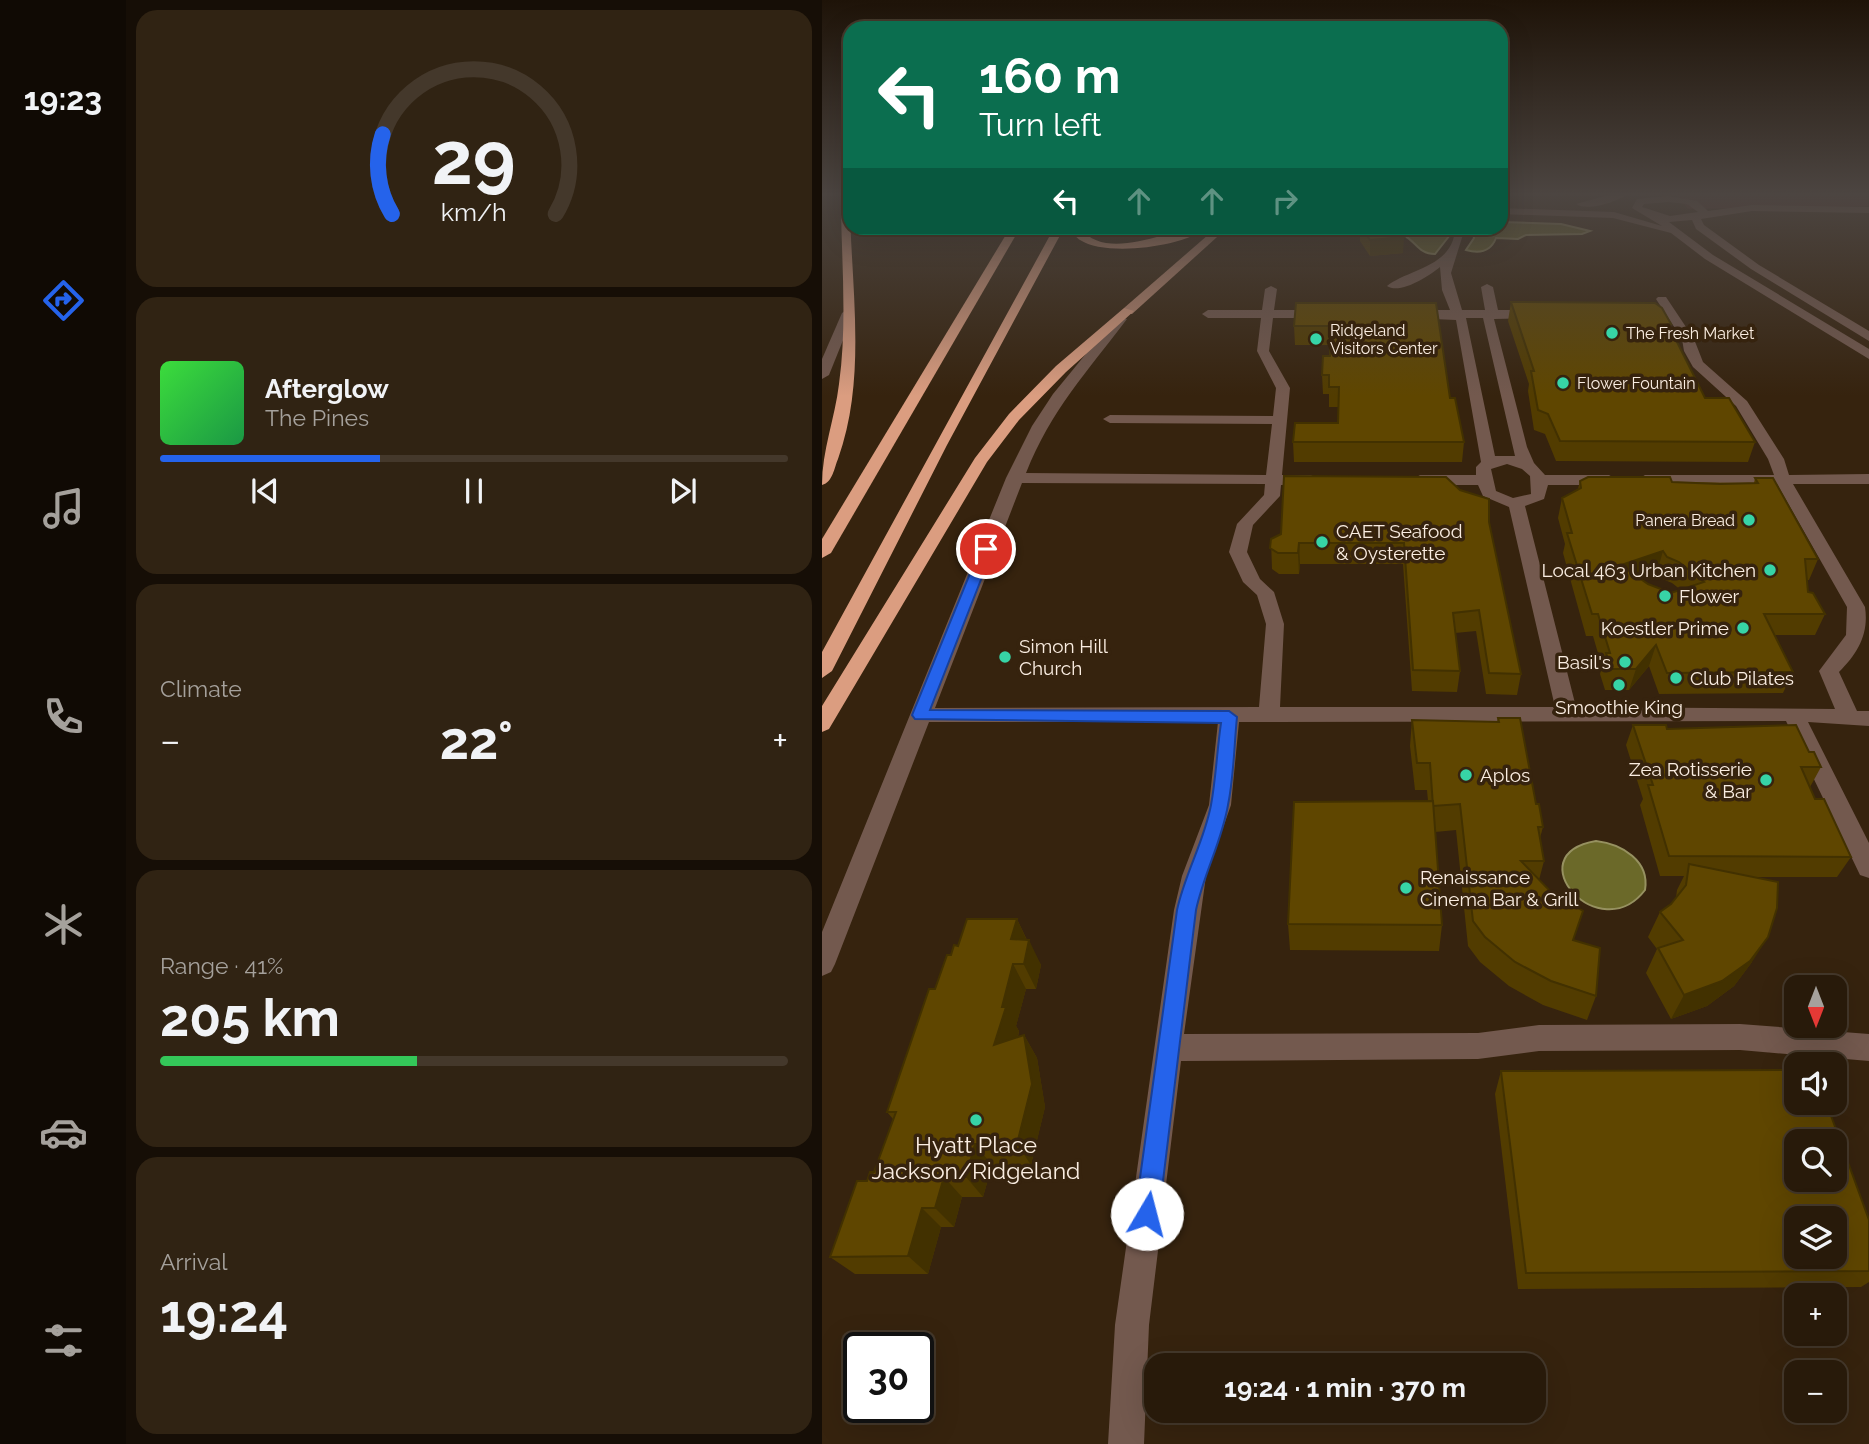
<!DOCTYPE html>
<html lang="en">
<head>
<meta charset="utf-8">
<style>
	:root { --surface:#281a0a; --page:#302313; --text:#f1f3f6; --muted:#a5a19c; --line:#44382b; --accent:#2563eb }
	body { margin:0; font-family:Raleway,sans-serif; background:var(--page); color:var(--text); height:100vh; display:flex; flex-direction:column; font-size:26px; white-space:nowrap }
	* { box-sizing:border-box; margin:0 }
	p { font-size:23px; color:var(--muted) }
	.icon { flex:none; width:38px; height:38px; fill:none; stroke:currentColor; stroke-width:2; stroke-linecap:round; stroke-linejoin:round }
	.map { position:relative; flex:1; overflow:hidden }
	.panel { display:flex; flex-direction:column; gap:10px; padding:10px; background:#160e06; width:696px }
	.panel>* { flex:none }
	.top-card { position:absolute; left:21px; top:21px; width:665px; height:214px; border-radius:21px; box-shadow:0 7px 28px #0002,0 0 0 2px var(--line); background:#0b6e4f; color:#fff; overflow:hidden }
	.needle { width:46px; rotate:180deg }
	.buttons { position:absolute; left:962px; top:975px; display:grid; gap:14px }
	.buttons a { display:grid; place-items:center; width:63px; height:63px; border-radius:14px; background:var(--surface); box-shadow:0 7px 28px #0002,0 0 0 2px var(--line); font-size:35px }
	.speed { position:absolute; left:21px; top:1332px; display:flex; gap:14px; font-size:35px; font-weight:700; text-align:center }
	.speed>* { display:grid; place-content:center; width:91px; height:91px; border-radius:50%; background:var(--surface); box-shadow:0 7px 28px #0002,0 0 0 2px var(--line); line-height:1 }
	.speed .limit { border:4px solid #111; border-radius:10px; background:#fff; color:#111 }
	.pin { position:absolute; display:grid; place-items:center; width:60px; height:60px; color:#fff; margin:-30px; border:4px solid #fff; border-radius:50%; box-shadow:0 2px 7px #0007 }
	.me { position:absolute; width:77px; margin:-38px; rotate:8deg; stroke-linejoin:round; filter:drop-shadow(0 0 5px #0008) }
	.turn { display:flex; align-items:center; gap:24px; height:147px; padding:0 21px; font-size:32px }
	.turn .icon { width:91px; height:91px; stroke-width:2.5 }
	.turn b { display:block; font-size:49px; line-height:60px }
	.lanes { display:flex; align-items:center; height:66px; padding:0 21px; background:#0003; justify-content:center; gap:35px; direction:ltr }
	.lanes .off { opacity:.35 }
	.big { font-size:52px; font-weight:700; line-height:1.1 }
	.panel .widget { flex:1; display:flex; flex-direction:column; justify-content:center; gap:10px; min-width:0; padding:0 24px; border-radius:21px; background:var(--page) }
	.panel .dial { align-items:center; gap:0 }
	.dial svg { height:182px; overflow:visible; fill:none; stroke:var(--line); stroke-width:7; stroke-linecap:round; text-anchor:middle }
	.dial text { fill:var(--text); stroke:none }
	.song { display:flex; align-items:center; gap:21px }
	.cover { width:84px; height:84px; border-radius:10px; background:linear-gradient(135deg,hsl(120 70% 55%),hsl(140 70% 35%)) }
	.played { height:7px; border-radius:4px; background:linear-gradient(90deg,var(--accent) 35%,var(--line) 35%) }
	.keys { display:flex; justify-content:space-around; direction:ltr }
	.heat { display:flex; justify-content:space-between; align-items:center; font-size:38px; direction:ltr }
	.charge { height:10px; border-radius:5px; background:linear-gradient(90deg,#34c759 41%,var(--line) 0) }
	.trip { position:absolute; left:322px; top:1353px; width:402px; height:70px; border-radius:21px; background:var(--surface); box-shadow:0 7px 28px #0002,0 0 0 2px var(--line); font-weight:700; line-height:70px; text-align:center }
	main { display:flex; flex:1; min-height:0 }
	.menu { display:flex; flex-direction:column; width:126px; justify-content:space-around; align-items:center; background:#100a04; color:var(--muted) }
	.menu .icon { width:49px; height:49px }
	.menu .active { color:var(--accent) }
	.menu b { font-size:32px; color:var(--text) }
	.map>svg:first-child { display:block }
	.green { fill:#562321 }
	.water { fill:#6b6929; stroke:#969160; stroke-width:2 }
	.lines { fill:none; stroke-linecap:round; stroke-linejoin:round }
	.minor { fill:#73594e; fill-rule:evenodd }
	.major { fill:#be8a72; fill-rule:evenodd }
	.highway { fill:#db9d80; fill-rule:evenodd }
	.wall { fill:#523c00; fill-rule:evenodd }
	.shaded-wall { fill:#423100 }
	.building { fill:#5f4600; stroke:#423100; stroke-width:2; fill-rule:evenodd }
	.route { fill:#2563eb; stroke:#184099; stroke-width:2 }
	.poi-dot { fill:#37d4a6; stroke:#36230e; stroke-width:2.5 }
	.labels { text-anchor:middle; stroke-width:7; stroke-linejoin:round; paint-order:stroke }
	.far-poi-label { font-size:16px; fill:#faede1; stroke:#36230e; text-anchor:start }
	.poi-label { font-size:19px; fill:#faede1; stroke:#36230e; text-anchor:start }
	.near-poi-label { font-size:23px; fill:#faede1; stroke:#36230e }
</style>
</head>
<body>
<main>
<nav class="menu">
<b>19:23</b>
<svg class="icon active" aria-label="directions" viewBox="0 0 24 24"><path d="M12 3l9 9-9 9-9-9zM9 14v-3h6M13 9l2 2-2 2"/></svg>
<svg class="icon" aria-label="music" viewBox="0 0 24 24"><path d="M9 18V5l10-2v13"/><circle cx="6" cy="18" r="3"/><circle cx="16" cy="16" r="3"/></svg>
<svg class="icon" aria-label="phone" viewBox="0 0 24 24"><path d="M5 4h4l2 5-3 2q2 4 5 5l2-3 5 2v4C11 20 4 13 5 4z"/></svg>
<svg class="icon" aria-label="climate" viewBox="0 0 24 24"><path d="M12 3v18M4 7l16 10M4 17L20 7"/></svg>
<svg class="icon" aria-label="car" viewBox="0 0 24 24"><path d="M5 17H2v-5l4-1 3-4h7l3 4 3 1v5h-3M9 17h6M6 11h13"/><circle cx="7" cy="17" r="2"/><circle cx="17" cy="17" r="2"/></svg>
<svg class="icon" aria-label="filters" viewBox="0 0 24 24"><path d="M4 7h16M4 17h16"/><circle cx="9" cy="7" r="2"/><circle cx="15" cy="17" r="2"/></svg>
</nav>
<section class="panel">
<div class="widget dial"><svg viewBox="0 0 100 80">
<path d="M14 69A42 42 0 1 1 86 69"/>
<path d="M14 69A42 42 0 0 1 10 34" stroke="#2563eb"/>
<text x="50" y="56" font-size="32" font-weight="700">29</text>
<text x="50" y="72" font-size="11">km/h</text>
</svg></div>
<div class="widget">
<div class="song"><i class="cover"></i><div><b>Afterglow</b><p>The Pines</p></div></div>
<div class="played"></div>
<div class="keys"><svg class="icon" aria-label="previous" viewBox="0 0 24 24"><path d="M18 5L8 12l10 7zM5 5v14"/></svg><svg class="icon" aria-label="pause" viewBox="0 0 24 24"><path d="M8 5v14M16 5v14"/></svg><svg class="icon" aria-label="next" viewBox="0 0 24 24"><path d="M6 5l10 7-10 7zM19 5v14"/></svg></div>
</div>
<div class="widget"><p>Climate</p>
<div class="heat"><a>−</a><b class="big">22°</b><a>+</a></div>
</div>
<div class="widget"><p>Range · 41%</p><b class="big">205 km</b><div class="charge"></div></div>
<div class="widget"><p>Arrival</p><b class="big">19:24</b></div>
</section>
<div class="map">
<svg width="1047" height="1444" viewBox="0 0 1047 1444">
	<rect width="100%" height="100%" fill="#36230e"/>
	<path class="green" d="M1046,193v13l-180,3 -12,-15z"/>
	<g class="water">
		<path d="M679,222l60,2 29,7 -8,3 -56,1 -8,4 -22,-1c-5,13 -16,16 -30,12l8,-12 -2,-10h29z"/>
		<path d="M536,228h94l1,3 -18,23c-17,0 -19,-13 -32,-19 -13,-7 -31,-4 -45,-7z"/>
		<path d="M774,841c26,3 54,20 49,49 -45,59 -130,-35 -49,-49z"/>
	</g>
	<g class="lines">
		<g class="minor">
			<path d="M794,193h14c-12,8 -41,19 -54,11z"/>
			<path d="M846,196l29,5 11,10 44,-6 117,2v6l-117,-2 -51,8 3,6 55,40 110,66v10l-118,-72 -55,-40 -4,-9 -23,2 44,33 156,94v10l-164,-100 -34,-26 -58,-15 -112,-4v-6l113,4 48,14 -30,-18 5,-9zM846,202l19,2 11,8 -28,4 -28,-9 2,-3z"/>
			<path d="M633,228h10l-14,45 11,37h23l-4,-23 6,-3 6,3 5,23h37l6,4 -6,4 -41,1 33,128 7,16 11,12h64l8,5 -8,5h-61l-4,14 -19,7 51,201 259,2 -16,-38 27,-36 1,-28 -70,-123 -132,1 -8,-5 8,-5h129l-6,-16 -32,-53 -43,-39 -9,-16 -2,-12 -26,-40 2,-2h8l28,42 9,23 44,39 37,58 5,16 80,-1v10h-76l72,123c4,27 -7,46 -26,65l18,39h12v15l-61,-4 61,121v35l-9,-3 -74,-154 -547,1 -8,83 -25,71 -22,158 294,-1 61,-8 201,-1 129,10v27l-129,-11 -201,1 -61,8 -297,2 -32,264 -5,119h-36l7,-119 59,-415 8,-34 27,-71 9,-83h-289l-94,242 -4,8 -9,4v-44l184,-454 26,-52 21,-32 64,-78 10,3c-40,53 -76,91 -101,154l240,2 6,-51 -162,-1 -7,-4 7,-4 163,1 3,-28 -19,-37 4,-33h-53l-6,-4 6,-4h54l3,-21 6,-3 6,3 -3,21h48l6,4 -6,4h-49l-4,33 21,37 -8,87h29l8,5 -8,5h-30l-1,11 -27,29 -6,27 13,27 14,13 10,32 -4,83h275l-46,-200 -26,-11 -5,-11h-58l-8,-5 8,-5h56v-8l5,-5 -25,-142 -46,-2 -6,-4 6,-4h40l-8,-20 -2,-23c-11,9 -40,28 -53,19 21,-17 67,-19 68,-58zM644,318h17l32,138h-20zM685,464l15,5 8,7 1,18 -18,4 -17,-7 -5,-22zM200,483l243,1 -1,11 -27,29 -8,28 14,30 14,13 9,29 -7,83 -324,1z"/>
			<path d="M26,309l6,4 -25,62 -7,4v-20l20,-46z"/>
		</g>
		<path class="major" d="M394,228h11l-95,86h-8v-6z"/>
		<g class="highway">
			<path d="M28,199c0,84 18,176 -12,260 -4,9 -5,23 -16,26 0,-35 13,-67 17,-101 8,-58 3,-116 2,-174z"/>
			<path d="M188,228h10l-189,325 -9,5v-19z"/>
			<path d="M232,228h10l-117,217 -115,226 -10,7v-26z"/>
			<path d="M248,228h10c29,37 93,-3 126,0 -23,19 -100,29 -126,12 -4,-2 -7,-8 -10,-12z"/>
			<path d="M302,308l10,3 -68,61 -47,48 -32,42 -158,267 -7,3v-26l153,-248 34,-44 47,-48z"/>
		</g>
	</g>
	<g class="wall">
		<path d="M538,228h36l7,25 -33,3 -10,-15z"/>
		<path d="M689,302l160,22 -1,4 35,70 50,44 -7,20 -192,-1 -11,-27 -11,-4 -6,-39 1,-7 -21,-63z"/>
		<path d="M474,303l154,95 14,44 -2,20h-168l-1,-20 45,-19 1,-16h-10v-13h-6l-1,-19 8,-19v-11h-35l-1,-19z"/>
		<path d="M933,478l63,81 -9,21h-3l2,12 17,22 -10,21h-40l18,37 -10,21 -124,1 -10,-28 -20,24h-24l-5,-16 2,-7 -9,-31h-7l-23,-83 2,-9 -7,-26 4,-20 16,-9 2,-8 174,2zM835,572l3,6 12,5 9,7 -10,3 -23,-9 -8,-6z"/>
		<path d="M667,522l32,152 -4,21 -31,-1 -10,-63 -21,2 5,38 -3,21 -45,-1 -9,-127h-103l-1,10h-20l-7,-5 -1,-30z"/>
		<path d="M676,718l38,86 7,23 -3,11 4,23 -5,19 34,60 23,56 -9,24 -44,-15 -34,-19 -29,-24 -12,-16 -12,-116 -21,2 7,93 -3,26 -149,-1 -2,-26 140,-123 -1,-11h-12l-5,-44 2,-26 85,2z"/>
		<path d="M811,725l34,4 142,23 12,15 -11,20 5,12 36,58 -14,20h-83l-2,85 -18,24 -27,20 -36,13 -25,-46 11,-24 -9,-12 12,-25 11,-8 5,-6 1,-8 7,-14h-24l-20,-71 3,-6 -17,-54z"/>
		<path d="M195,919l10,21 14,25 -5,24h-10l-10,37 3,5 -1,6 6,-2 13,23 8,49 -14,58h-39l-9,32h-21l-8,30h-13l-13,47h-73l-25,-17 37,-76 7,-9 19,-53 -6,-7 48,-123 16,-34 7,-9z"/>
		<path d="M679,1071l368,200v11l-8,5 -343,2 -23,-195z"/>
	</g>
	<g class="shaded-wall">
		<path d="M582,237l-1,16 -33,3v-16z"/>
		<path d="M477,543l1,21 -1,10 -1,-21z"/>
		<path d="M841,551l-6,21 -41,14 5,-21z"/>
		<path d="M834,645l-7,21 -20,24 7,-21z"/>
		<path d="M195,919l11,24 1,-3 12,25 -5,24 -25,-50z"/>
		<path d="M946,937l-16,25 -18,24 -27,20 -36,13 13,-24z"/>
		<path d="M191,964l13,25 -10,37 3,5 -10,37 -15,-23 8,-38z"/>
		<path d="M202,1035l13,23 8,49 -14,58 -14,-21z"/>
		<path d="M153,1144l17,21 -9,32 -17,-20z"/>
		<path d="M122,1177l18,20 -8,30 -19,-19z"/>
		<path d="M100,1208l19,19 -13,47 -20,-18z"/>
	</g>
	<g class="building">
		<path d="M540,228h34l8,9 -34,3z"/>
		<path d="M689,302l144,1 7,5 9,16h-3l37,74h24l26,44 -195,-1 -12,-27 -10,-4 -7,-39h3z"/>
		<path d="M474,303h140l14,95h5l9,44h-171l2,-19h43l1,-36h-10v-12h-7l1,-19h7v-30h-36z"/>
		<path d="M462,476l162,1 14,13 29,9v23l32,152 -32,-1 -10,-63 -26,3 7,58 -47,-1 -9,-127h-105l-1,10h-20l-8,-5 1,-9 10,-5z"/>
		<path d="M766,477h82l2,5 48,2 38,-1 -3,-5h18l45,81h-13l3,33 5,1 12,21h-61l29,58 -126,1 -11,-28 -20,24h-25l-5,-16h4l-12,-39h-6l-25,-81h5l-10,-35 19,-10 -1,-7zM841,551l4,6 12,5 25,20 -33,11 -23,-9 -27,-19z"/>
		<path d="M676,718h22l16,86h3l4,23h-5l6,34h-23l29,30 33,20 -10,29 27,8 -4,48 -45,-15 -36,-19 -30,-25 -12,-16 -13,-117 -27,2 -3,-43h-13l-5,-43 87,2z"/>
		<path d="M811,725h33l1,4 129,-4 13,27h5l7,15h-20l14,32h9l27,58 -182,-1 -21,-71h5z"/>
		<path d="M611,801l9,124 -154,-1 6,-122z"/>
		<path d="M867,864l89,18 -1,26 -9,29 -18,24 -28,20 -38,14 -26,-47 25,-8 -23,-28 11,-8 15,-19z"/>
		<path d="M145,919h50l-6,20 18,1 -5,24h-11l-11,43h4l-12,38 30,-10 8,49 -15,60h-42l-9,33h-22l-9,31h-13l-14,48 -78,1 27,-76h10l3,-9h4l22,-60h-9l42,-123h6l12,-34h4l3,-10 4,1z"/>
		<path d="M975,1070v32h29l43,118v51l-343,2 -25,-202zM975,1141h38v39h-38zM975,1218h38v38h-38z"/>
	</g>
	<linearGradient id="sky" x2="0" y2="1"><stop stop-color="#1e1308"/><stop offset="0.49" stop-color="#4c4541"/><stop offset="1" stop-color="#4c4541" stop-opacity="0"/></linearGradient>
	<rect width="1047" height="396" fill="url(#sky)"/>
	<path class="route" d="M164,545l7,4 -63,161 299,1 8,6c-3,29 -3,59 -9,88 -6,36 -24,68 -32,105l-37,304 -4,9 -8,3 -9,-3 -3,-9 42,-304c8,-37 27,-68 34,-105 5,-27 6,-55 10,-82l-306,-4 -3,-4 68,-166z"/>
	<g class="poi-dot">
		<circle cx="790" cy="333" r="7"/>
		<circle cx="494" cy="339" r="7"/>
		<circle cx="741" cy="383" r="7"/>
		<circle cx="927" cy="520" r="7"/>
		<circle cx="500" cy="542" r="7"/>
		<circle cx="948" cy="570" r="7"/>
		<circle cx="843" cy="596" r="7"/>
		<circle cx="921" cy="628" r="7"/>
		<circle cx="183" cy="657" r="7"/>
		<circle cx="803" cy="662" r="7"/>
		<circle cx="854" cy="678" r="7"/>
		<circle cx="797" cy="685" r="7"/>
		<circle cx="644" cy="775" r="7"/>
		<circle cx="944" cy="780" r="7"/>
		<circle cx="584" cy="888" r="7"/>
		<circle cx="154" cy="1120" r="7"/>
	</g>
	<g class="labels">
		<g class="far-poi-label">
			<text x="508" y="336">Ridgeland<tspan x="508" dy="18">Visitors Center</tspan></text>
			<text x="804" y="339">The Fresh Market</text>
			<text x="755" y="389">Flower Fountain</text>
			<text x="913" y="526" text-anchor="end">Panera Bread</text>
		</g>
		<g class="poi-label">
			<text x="514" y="538">CAET Seafood<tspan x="514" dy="22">&amp; Oysterette</tspan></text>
			<text x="934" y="577" text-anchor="end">Local 463 Urban Kitchen</text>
			<text x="857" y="603">Flower</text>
			<text x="907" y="635" text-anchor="end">Koestler Prime</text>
			<text x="197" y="653">Simon Hill<tspan x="197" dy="22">Church</tspan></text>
			<text x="789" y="669" text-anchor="end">Basil's</text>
			<text x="868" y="685">Club Pilates</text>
			<text x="797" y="714" text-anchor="middle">Smoothie King</text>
			<text x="930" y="776" text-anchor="end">Zea Rotisserie<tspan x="930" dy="22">&amp; Bar</tspan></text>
			<text x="658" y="782">Aplos</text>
			<text x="598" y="884">Renaissance<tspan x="598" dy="22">Cinema Bar &amp; Grill</tspan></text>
		</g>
		<g class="near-poi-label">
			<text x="154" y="1153">Hyatt Place<tspan x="154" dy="26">Jackson/Ridgeland</tspan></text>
		</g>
	</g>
</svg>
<div class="buttons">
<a><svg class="needle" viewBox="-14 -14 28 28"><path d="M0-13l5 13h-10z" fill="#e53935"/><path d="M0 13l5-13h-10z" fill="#a5a19c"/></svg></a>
<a><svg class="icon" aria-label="sound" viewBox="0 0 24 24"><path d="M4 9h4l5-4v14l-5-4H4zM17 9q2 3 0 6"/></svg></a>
<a><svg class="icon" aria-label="search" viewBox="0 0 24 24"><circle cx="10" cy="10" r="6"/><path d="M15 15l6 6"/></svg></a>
<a><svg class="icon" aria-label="layers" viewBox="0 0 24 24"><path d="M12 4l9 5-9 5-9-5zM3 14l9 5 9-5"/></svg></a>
<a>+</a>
<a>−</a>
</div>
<div class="speed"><div class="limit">30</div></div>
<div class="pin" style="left:164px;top:549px;background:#d93025"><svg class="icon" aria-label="arrive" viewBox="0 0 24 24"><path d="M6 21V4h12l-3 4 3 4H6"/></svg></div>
<svg class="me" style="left:325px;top:1214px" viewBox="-20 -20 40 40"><circle r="19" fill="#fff"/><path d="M0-13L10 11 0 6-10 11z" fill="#2563eb"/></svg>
<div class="trip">19:24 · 1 min · 370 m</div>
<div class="top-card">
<div class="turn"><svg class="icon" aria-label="left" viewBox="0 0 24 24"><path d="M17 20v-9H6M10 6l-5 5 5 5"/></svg><div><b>160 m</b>Turn left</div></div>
<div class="lanes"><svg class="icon" aria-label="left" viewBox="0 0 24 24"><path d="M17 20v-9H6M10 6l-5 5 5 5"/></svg><svg class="icon off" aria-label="ahead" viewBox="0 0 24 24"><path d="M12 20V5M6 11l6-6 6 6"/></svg><svg class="icon off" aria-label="ahead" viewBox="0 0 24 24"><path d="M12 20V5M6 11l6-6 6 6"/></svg><svg class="icon off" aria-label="right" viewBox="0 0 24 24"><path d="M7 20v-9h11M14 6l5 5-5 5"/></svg></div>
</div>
</div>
</main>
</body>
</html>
